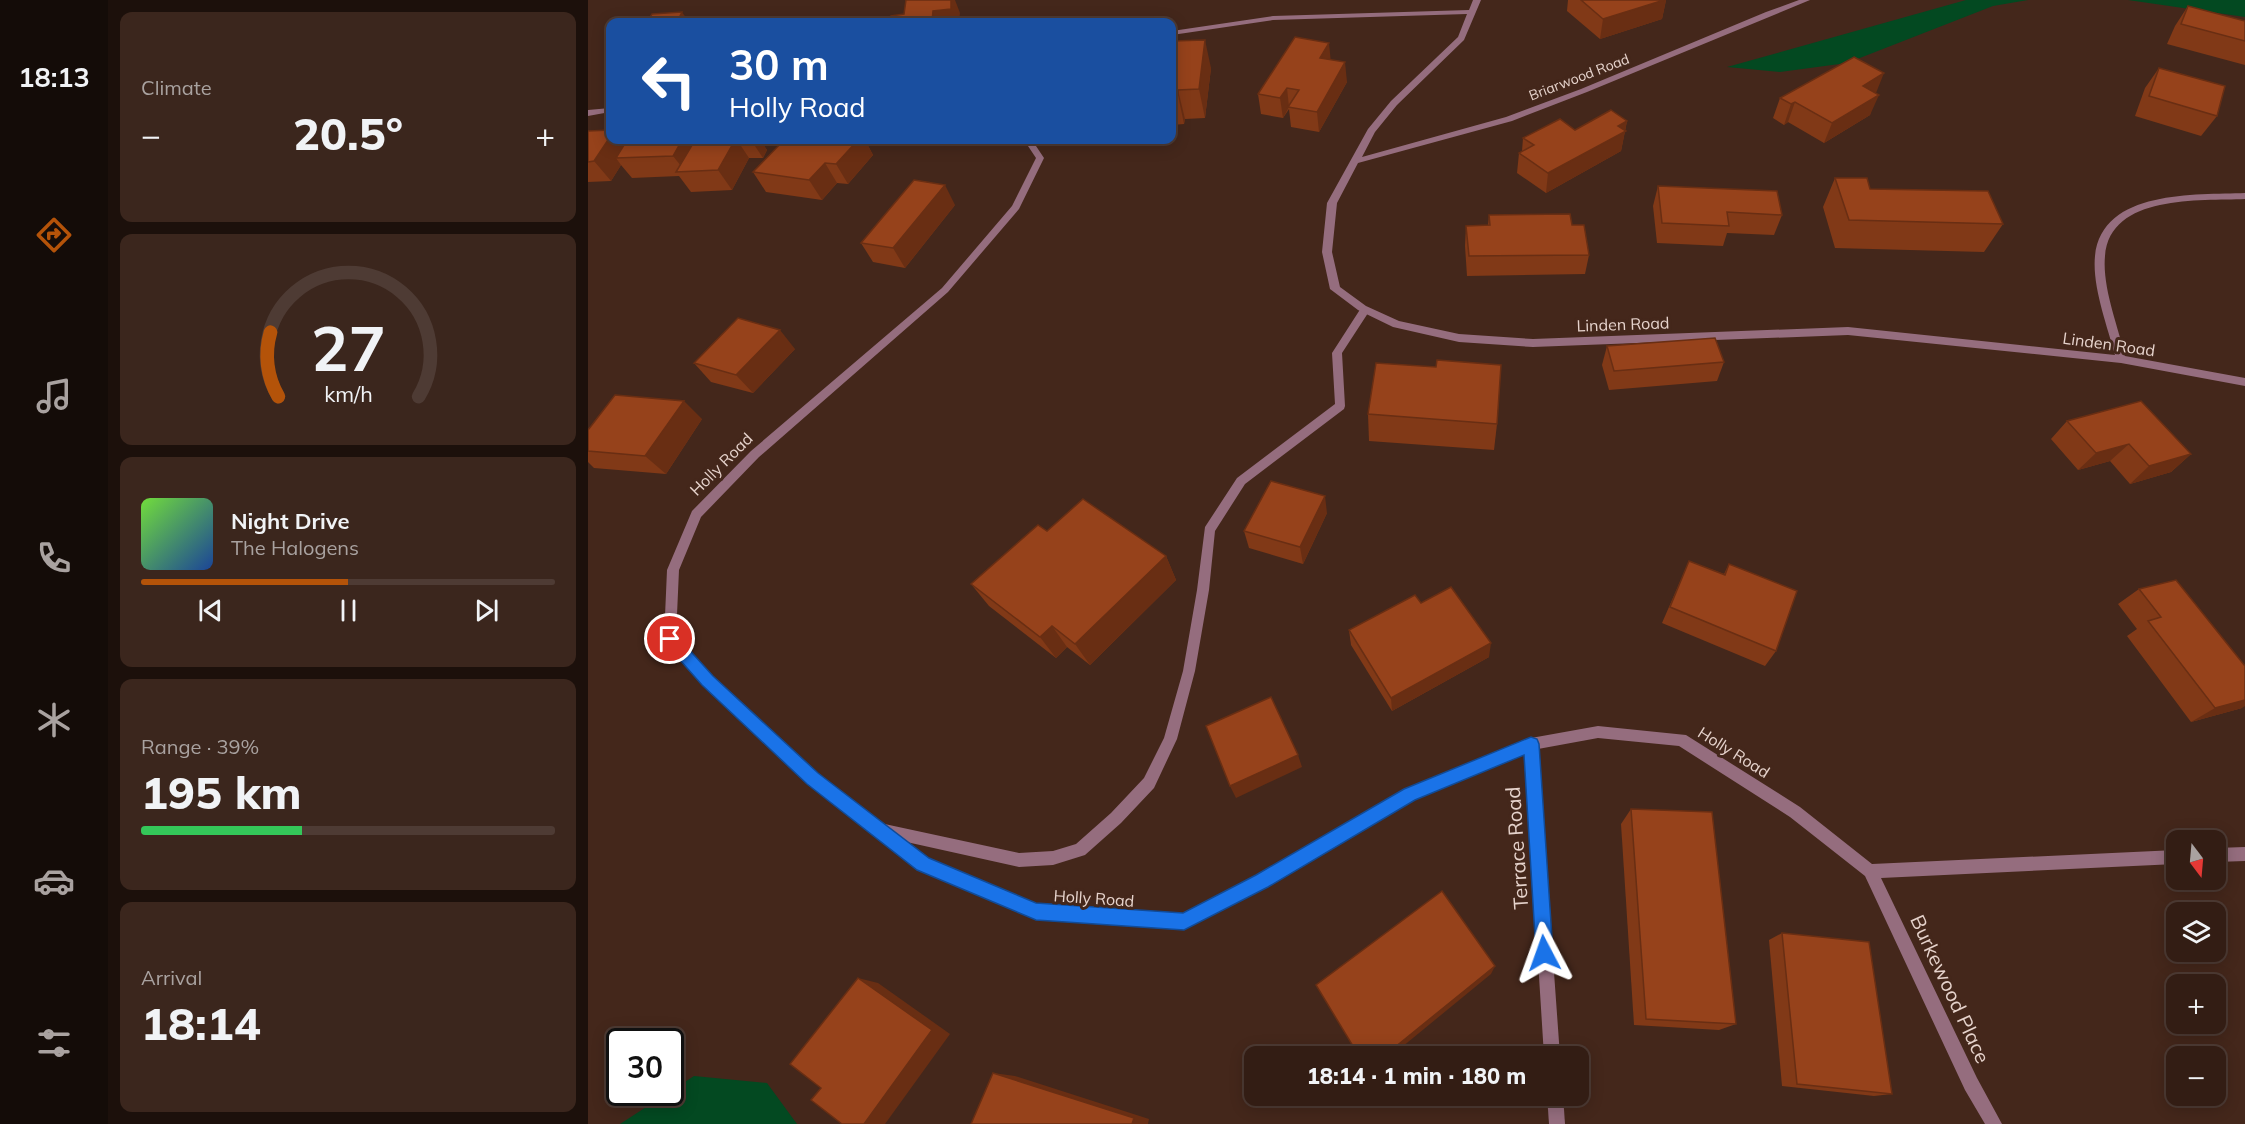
<!DOCTYPE html>
<html lang="en">
<head>
<meta charset="utf-8">
<style>
	:root { --surface:#331d14; --page:#3b261d; --text:#f1f3f6; --muted:#a9a2a0; --line:#4e3b34; --accent:#b45309 }
	body { margin:0; font-family:Mulish,sans-serif; background:var(--page); color:var(--text); height:100vh; display:flex; flex-direction:column; font-size:22px; white-space:nowrap }
	* { box-sizing:border-box; margin:0 }
	p { font-size:20px; color:var(--muted) }
	.icon { flex:none; width:33px; height:33px; fill:none; stroke:currentColor; stroke-width:2; stroke-linecap:round; stroke-linejoin:round }
	.map { position:relative; flex:1; overflow:hidden }
	.panel { display:flex; flex-direction:column; gap:12px; padding:12px; background:#1c100b; width:480px }
	.panel>* { flex:none }
	.hud { position:absolute; left:18px; top:18px; width:570px; height:126px; border-radius:12px; box-shadow:0 3px 15px #0003,0 0 0 2px var(--line); background:#1a4fa0; color:#fff; overflow:hidden }
	.needle { width:39px; rotate:164deg }
	.tools { position:absolute; left:1578px; top:830px; display:grid; gap:12px }
	.tools a { display:grid; place-items:center; width:60px; height:60px; border-radius:12px; background:var(--surface); box-shadow:0 3px 15px #0003,0 0 0 2px var(--line); font-size:30px }
	.speed { position:absolute; left:18px; top:1028px; display:flex; gap:12px; font-size:30px; font-weight:700; text-align:center }
	.speed>* { display:grid; place-content:center; width:78px; height:78px; border-radius:50%; background:var(--surface); box-shadow:0 3px 15px #0003,0 0 0 2px var(--line); line-height:1 }
	.speed .limit { border:3px solid #111; border-radius:9px; background:#fff; color:#111 }
	.pin { position:absolute; display:grid; place-items:center; width:51px; height:51px; color:#fff; margin:-26px; border:3px solid #fff; border-radius:50%; box-shadow:0 2px 6px #0007 }
	.me { position:absolute; width:66px; margin:-33px; rotate:356deg; stroke-linejoin:round; filter:drop-shadow(0 0 4px #0008) }
	.turn { display:flex; align-items:center; gap:21px; height:126px; padding:0 24px; font-size:27px }
	.turn .icon { width:78px; height:78px; stroke-width:2.5 }
	.turn b { display:block; font-size:42px; line-height:51px }
	.big { font-size:45px; font-weight:800; line-height:1.1 }
	.panel .card { flex:1; display:flex; flex-direction:column; justify-content:center; gap:9px; min-width:0; padding:0 21px; border-radius:12px; background:var(--page) }
	.panel .dial { align-items:center; gap:0 }
	.dial svg { height:156px; overflow:visible; fill:none; stroke:var(--line); stroke-width:7; stroke-linecap:round; text-anchor:middle }
	.dial text { fill:var(--text); stroke:none }
	.song { display:flex; align-items:center; gap:18px }
	.cover { width:72px; height:72px; border-radius:9px; background:linear-gradient(135deg,hsl(100 70% 55%),hsl(220 70% 35%)) }
	.played { height:6px; border-radius:3px; background:linear-gradient(90deg,var(--accent) 50%,var(--line) 50%) }
	.keys { display:flex; justify-content:space-around; direction:ltr }
	.heat { display:flex; justify-content:space-between; align-items:center; font-size:33px; direction:ltr }
	.charge { height:9px; border-radius:4px; background:linear-gradient(90deg,#34c759 39%,var(--line) 0) }
	.trip { position:absolute; left:656px; top:1046px; width:345px; height:60px; border-radius:12px; background:var(--surface); box-shadow:0 3px 15px #0003,0 0 0 2px var(--line); font-weight:800; line-height:60px; text-align:center }
	main { display:flex; flex:1; min-height:0 }
	.dock { display:flex; flex-direction:column; width:108px; justify-content:space-around; align-items:center; background:#140c08; color:var(--muted) }
	.dock .icon { width:42px; height:42px }
	.dock .on { color:var(--accent) }
	.dock b { font-size:27px; color:var(--text) }
	.map>svg:first-child { display:block }
	.green { fill:#034921 }
	.lines { fill:none; stroke-linecap:round; stroke-linejoin:round }
	.lane { fill:#956d7e; fill-rule:evenodd }
	.street { fill:#956d7e; fill-rule:evenodd }
	.wall { fill:#813917 }
	.shaded-wall { fill:#692e13 }
	.building { fill:#96421b; stroke:#692e13; stroke-width:1.5 }
	.route { fill:#1a73e8; stroke:#114b97; stroke-width:1.5 }
	.labels { text-anchor:middle; stroke-width:6; stroke-linejoin:round; paint-order:stroke }
	.far-street-label { font-size:14px; fill:#e6d3cc; stroke:#44271b }
	.street-label { font-size:16px; fill:#e6d3cc; stroke:#44271b }
	.near-street-label { font-size:20px; fill:#e6d3cc; stroke:#44271b }
</style>
</head>
<body>
<main>
<nav class="dock">
<b>18:13</b>
<svg class="icon on" aria-label="directions" viewBox="0 0 24 24"><path d="M12 3l9 9-9 9-9-9zM9 14v-3h6M13 9l2 2-2 2"/></svg>
<svg class="icon" aria-label="music" viewBox="0 0 24 24"><path d="M9 18V5l10-2v13"/><circle cx="6" cy="18" r="3"/><circle cx="16" cy="16" r="3"/></svg>
<svg class="icon" aria-label="phone" viewBox="0 0 24 24"><path d="M5 4h4l2 5-3 2q2 4 5 5l2-3 5 2v4C11 20 4 13 5 4z"/></svg>
<svg class="icon" aria-label="climate" viewBox="0 0 24 24"><path d="M12 3v18M4 7l16 10M4 17L20 7"/></svg>
<svg class="icon" aria-label="car" viewBox="0 0 24 24"><path d="M5 17H2v-5l4-1 3-4h7l3 4 3 1v5h-3M9 17h6M6 11h13"/><circle cx="7" cy="17" r="2"/><circle cx="17" cy="17" r="2"/></svg>
<svg class="icon" aria-label="filters" viewBox="0 0 24 24"><path d="M4 7h16M4 17h16"/><circle cx="9" cy="7" r="2"/><circle cx="15" cy="17" r="2"/></svg>
</nav>
<section class="panel">
<div class="card"><p>Climate</p>
<div class="heat"><a>−</a><b class="big">20.5°</b><a>+</a></div>
</div>
<div class="card dial"><svg viewBox="0 0 100 80">
<path d="M14 69A42 42 0 1 1 86 69"/>
<path d="M14 69A42 42 0 0 1 10 36" stroke="#b45309"/>
<text x="50" y="56" font-size="32" font-weight="700">27</text>
<text x="50" y="72" font-size="11">km/h</text>
</svg></div>
<div class="card">
<div class="song"><i class="cover"></i><div><b>Night Drive</b><p>The Halogens</p></div></div>
<div class="played"></div>
<div class="keys"><svg class="icon" aria-label="previous" viewBox="0 0 24 24"><path d="M18 5L8 12l10 7zM5 5v14"/></svg><svg class="icon" aria-label="pause" viewBox="0 0 24 24"><path d="M8 5v14M16 5v14"/></svg><svg class="icon" aria-label="next" viewBox="0 0 24 24"><path d="M6 5l10 7-10 7zM19 5v14"/></svg></div>
</div>
<div class="card"><p>Range · 39%</p><b class="big">195 km</b><div class="charge"></div></div>
<div class="card"><p>Arrival</p><b class="big">18:14</b></div>
</section>
<div class="map">
<svg width="1657" height="1124" viewBox="0 0 1657 1124">
	<rect width="100%" height="100%" fill="#44271b"/>
	<g class="green">
		<path d="M1378,0h62l-35,6 -146,57 -67,9 -53,-5z"/>
		<path d="M1540,0h117v17z"/>
		<path d="M106,1076l73,7 30,41h-177z"/>
	</g>
	<g class="lines">
		<path class="lane" d="M777,307l5,3 -28,43 3,53 -1,3 -99,75 -30,47 -6,59 -14,81 -18,68 -23,49 -33,35 -36,32 -32,10 -34,2 -144,-32 -2,-5 2,-5 5,-2 139,30 34,-2 23,-7 35,-31 33,-35 20,-40 19,-67 14,-81 8,-63 32,-49 98,-74 -3,-51 29,-45z"/>
		<g class="street">
			<path d="M885,0h8l-17,40 -67,65 -22,27 -13,25 144,-40 75,-28 185,-77 33,-12h11l-223,92 -75,29 -154,42 -21,40 -5,49 8,35 26,19 33,15 60,13 74,5 315,-12 267,28c-8,-30 -23,-69 -20,-99 7,-67 101,-61 150,-63v6c-45,2 -135,-5 -140,57 -3,31 13,70 20,100l120,22v8l-124,-23 -273,-28 -315,12 -74,-5 -66,-15 -35,-17 -28,-21 -8,-37 5,-49 41,-74 23,-28 67,-64 9,-23 -194,6 -101,15v-4l101,-15 196,-6z"/>
			<path d="M22,108v4l-22,4v-6z"/>
			<path d="M436,140h8l12,18 -25,51 -71,83 -189,165 -58,60 -22,53 -3,67 37,39 104,97 111,86 108,46 147,9 74,-38 148,-87 126,-51 67,-12 88,9 114,72 72,57 304,-14v14l-295,14 96,200 25,46h-17l-20,-34 -100,-214 -75,-59 -111,-71 -81,-8 -60,11 22,307h-16l-19,-303 -110,46 -148,87 -83,43 -148,-10 -118,-50 -111,-86 -104,-99 -39,-45 3,-69 25,-59 59,-60 191,-163 70,-82 24,-48z"/>
			<path d="M1657,847v14l-29,1v-14z"/>
			<path d="M959,1095h16l2,29h-16z"/>
		</g>
	</g>
	<g class="wall">
		<path d="M980,0h98l-4,19 -62,20 -33,-28z"/>
		<path d="M1600,6l57,15v44l-78,-21 8,-18z"/>
		<path d="M584,41l39,27 -6,50 -20,1 -1,5 -12,1z"/>
		<path d="M743,60l16,22 -28,50 -28,-5 -2,-18 -6,9 -22,-4 -3,-20z"/>
		<path d="M1571,68l58,48 -16,20 -66,-20 10,-28z"/>
		<path d="M1288,93l-6,22 -46,28 -36,-21 -4,3 -11,-7 7,-20z"/>
		<path d="M1039,121l-6,30 -75,42 -29,-20 2,-20 3,-2 1,-13z"/>
		<path d="M0,131l37,12 2,-3h133l7,10 -4,8h-14l-17,32 -41,2 -12,-16 -47,2 -11,-13 -10,16 -23,1z"/>
		<path d="M196,140h81l8,15 -25,29 -11,-1 -15,17 -56,-8 -13,-20z"/>
		<path d="M1247,178l35,11 133,35 -19,28 -149,-4 -12,-41z"/>
		<path d="M1070,186l124,29 -8,20 -47,-2 -4,13 -66,-3 -4,-37z"/>
		<path d="M367,205l-50,63 -32,-6 -12,-19z"/>
		<path d="M901,215l83,10 17,30 -4,19 -118,2 -2,-30 1,-20 22,-1z"/>
		<path d="M1019,346l117,16 -7,19 -108,9 -7,-25z"/>
		<path d="M207,349l-42,44 -42,-11 -17,-19z"/>
		<path d="M780,414l129,10 -3,26 -125,-9z"/>
		<path d="M114,419l-36,55 -72,-6 -6,-6v-11z"/>
		<path d="M1479,421l124,33 -20,18 -41,12 -20,-23 -32,9 -27,-31z"/>
		<path d="M739,513l-24,51 -54,-16 -5,-17z"/>
		<path d="M459,531l119,25 10,24 -86,85 -23,-18 -11,11 -67,-52 -18,-22z"/>
		<path d="M1101,561l35,13 5,-10 47,87 -11,15 -103,-43z"/>
		<path d="M1551,589l103,119 -51,14 -64,-86 10,-7 -19,-25z"/>
		<path d="M833,603l68,54 -97,54 -41,-66 -2,-15z"/>
		<path d="M1043,809l105,215 -17,6 -85,-5 -13,-201z"/>
		<path d="M1194,933l110,161 -18,2 -92,-10 -13,-146z"/>
	</g>
	<g class="shaded-wall">
		<path d="M363,0h4l5,13 -1,9h-27l1,-11z"/>
		<path d="M1076,0h2l-4,19 -62,20 3,-20z"/>
		<path d="M94,12l7,10h-12z"/>
		<path d="M617,40l6,28 -6,50 -6,-29z"/>
		<path d="M741,43l2,20 -11,-5z"/>
		<path d="M757,62l2,20 -28,50 -2,-20z"/>
		<path d="M1296,73l-8,20 -13,-7z"/>
		<path d="M699,88l2,19 -6,11 -3,-20z"/>
		<path d="M590,90l7,29 -1,5 -6,-29z"/>
		<path d="M1291,95l-9,20 -46,28 8,-20z"/>
		<path d="M1207,102l-7,20 -4,3 7,-21z"/>
		<path d="M1039,121l-6,30 -75,42 2,-20 70,-47z"/>
		<path d="M22,137v3h12l9,10 -15,8 5,7 -10,16 -17,-20z"/>
		<path d="M94,140h13l-10,31 -12,-15z"/>
		<path d="M147,140h2l12,18 -17,32 -14,-20z"/>
		<path d="M163,140h9l7,10 -4,8z"/>
		<path d="M270,140h7l8,15 -25,29 -12,-20z"/>
		<path d="M237,163l12,20 -15,17 -13,-20z"/>
		<path d="M357,185l10,20 -50,63 -12,-20z"/>
		<path d="M192,330l15,19 -42,44 -17,-18z"/>
		<path d="M96,401l18,18 -36,55 -21,-18z"/>
		<path d="M1541,444l-19,17 -32,9 18,-17z"/>
		<path d="M1603,454l-20,18 -41,12 19,-18z"/>
		<path d="M737,496l2,17 -24,51 -3,-17z"/>
		<path d="M578,556l10,24 -86,85 -15,-21z"/>
		<path d="M464,626l15,21 -11,11 -16,-21z"/>
		<path d="M903,643l-2,14 -97,54 -1,-13z"/>
		<path d="M1657,700v6l-3,2 -51,14 24,-14z"/>
		<path d="M710,755l4,12 -66,31 -6,-12z"/>
		<path d="M907,966l-4,8 -100,82h-7z"/>
		<path d="M270,978l20,5 72,51 -65,90h-21z"/>
		<path d="M405,1073l22,3 134,43 -1,5h-16z"/>
	</g>
	<g class="building">
		<path d="M318,0h45v9l-18,2 -1,11h-42l1,-6 13,-2z"/>
		<path d="M993,0h83l-61,19z"/>
		<path d="M1600,6l57,15v20l-64,-17z"/>
		<path d="M94,12l-5,10h-30l5,-8z"/>
		<path d="M707,37l34,6 -9,15 25,4 -28,50 -29,-5 11,-17 -12,-2 -7,10 -22,-4z"/>
		<path d="M617,40l-6,49 -21,1v5l-6,1v-55z"/>
		<path d="M1266,57l30,16 -21,13 16,9 -47,28 -37,-21 -4,2 -11,-6z"/>
		<path d="M1571,68l66,18 -8,30 -68,-20z"/>
		<path d="M1023,110l16,11 -9,5 8,5 -78,42 -29,-20 15,-8 -11,-7 37,-19 15,11z"/>
		<path d="M22,130v7l-16,24 -6,1v-31z"/>
		<path d="M39,140h55l-9,16 -57,2z"/>
		<path d="M107,140h40l-17,30 -42,2z"/>
		<path d="M196,140h74l-22,24 -11,-1 -16,17 -56,-8z"/>
		<path d="M1247,178h32l3,11 118,2 15,33 -154,-4z"/>
		<path d="M326,180l31,5 -52,63 -32,-5z"/>
		<path d="M1070,186l119,5 5,24 -55,-3 2,14 -67,-3z"/>
		<path d="M982,214l2,11h12l5,30 -120,1 -3,-30 24,-1 -1,-10z"/>
		<path d="M150,318l42,12 -44,45 -42,-12z"/>
		<path d="M1127,338l9,24 -110,9 -7,-25z"/>
		<path d="M849,360l64,5 -4,59 -129,-10 8,-51 60,4z"/>
		<path d="M27,395l69,6 -39,55 -57,-5v-21z"/>
		<path d="M1553,401l50,53 -42,12 -20,-22 -33,9 -29,-32z"/>
		<path d="M683,481l54,15 -25,51 -56,-16z"/>
		<path d="M495,499l83,57 -91,88 -23,-18 -12,11 -69,-53 67,-59 9,6z"/>
		<path d="M1101,561l36,14 4,-11 68,27 -21,60 -106,-44z"/>
		<path d="M1588,580l69,86v34l-30,8 -67,-87 13,-4 -22,-28z"/>
		<path d="M863,587l40,56 -100,55 -42,-68 66,-35 6,8z"/>
		<path d="M683,697l27,58 -68,31 -24,-60z"/>
		<path d="M1043,809l81,3 24,212 -90,-5z"/>
		<path d="M854,891l53,75 -111,90h-25l-43,-71z"/>
		<path d="M1194,933l87,9 23,152 -95,-10z"/>
		<path d="M270,978l74,52 -68,94h-22l-31,-24 10,-12 -31,-24z"/>
		<path d="M405,1073l141,45 -2,6h-161z"/>
	</g>
	<path class="route" d="M82,632l5,2 38,42 105,97 111,85 107,45 147,10 73,-38 148,-86 127,-52 6,2 2,5 14,209 -2,6 -7,3 -6,-3 -2,-6 -12,-198 -109,45 -147,87 -84,43 -148,-10 -119,-50 -110,-86 -105,-99 -37,-42 -2,-4 2,-5z"/>
	<g class="labels">
		<g class="far-street-label">
			<text transform="translate(991 77) rotate(-21)" y="5">Briarwood Road</text>
		</g>
		<g class="street-label">
			<text transform="translate(1035 324) rotate(-2)" y="6">Linden Road</text>
			<text transform="translate(1521 344) rotate(8)" y="6">Linden Road</text>
			<text transform="translate(133 464) rotate(-45)" y="6">Holly Road</text>
			<text transform="translate(1146 752) rotate(32)" y="6">Holly Road</text>
			<text transform="translate(506 898) rotate(4)" y="6">Holly Road</text>
		</g>
		<g class="near-street-label">
			<text transform="translate(929 848) rotate(-94)" y="7">Terrace Road</text>
			<text transform="translate(1362 989) rotate(65)" y="7">Burkewood Place</text>
		</g>
	</g>
</svg>
<div class="tools">
<a><svg class="needle" viewBox="-14 -14 28 28"><path d="M0-13l5 13h-10z" fill="#e53935"/><path d="M0 13l5-13h-10z" fill="#a9a2a0"/></svg></a>
<a><svg class="icon" aria-label="layers" viewBox="0 0 24 24"><path d="M12 4l9 5-9 5-9-5zM3 14l9 5 9-5"/></svg></a>
<a>+</a>
<a>−</a>
</div>
<div class="speed"><div class="limit">30</div></div>
<div class="pin" style="left:82px;top:639px;background:#d93025"><svg class="icon" aria-label="arrive" viewBox="0 0 24 24"><path d="M6 21V4h12l-3 4 3 4H6"/></svg></div>
<svg class="me" style="left:956px;top:953px" viewBox="-20 -20 40 40"><path d="M0-17L14 15 0 8-14 15z" fill="#1a73e8" stroke="#fff" stroke-width="4"/></svg>
<div class="trip">18:14 · 1 min · 180 m</div>
<div class="hud">
<div class="turn"><svg class="icon" aria-label="left" viewBox="0 0 24 24"><path d="M17 20v-9H6M10 6l-5 5 5 5"/></svg><div><b>30 m</b>Holly Road</div></div>
</div>
</div>
</main>
</body>
</html>
